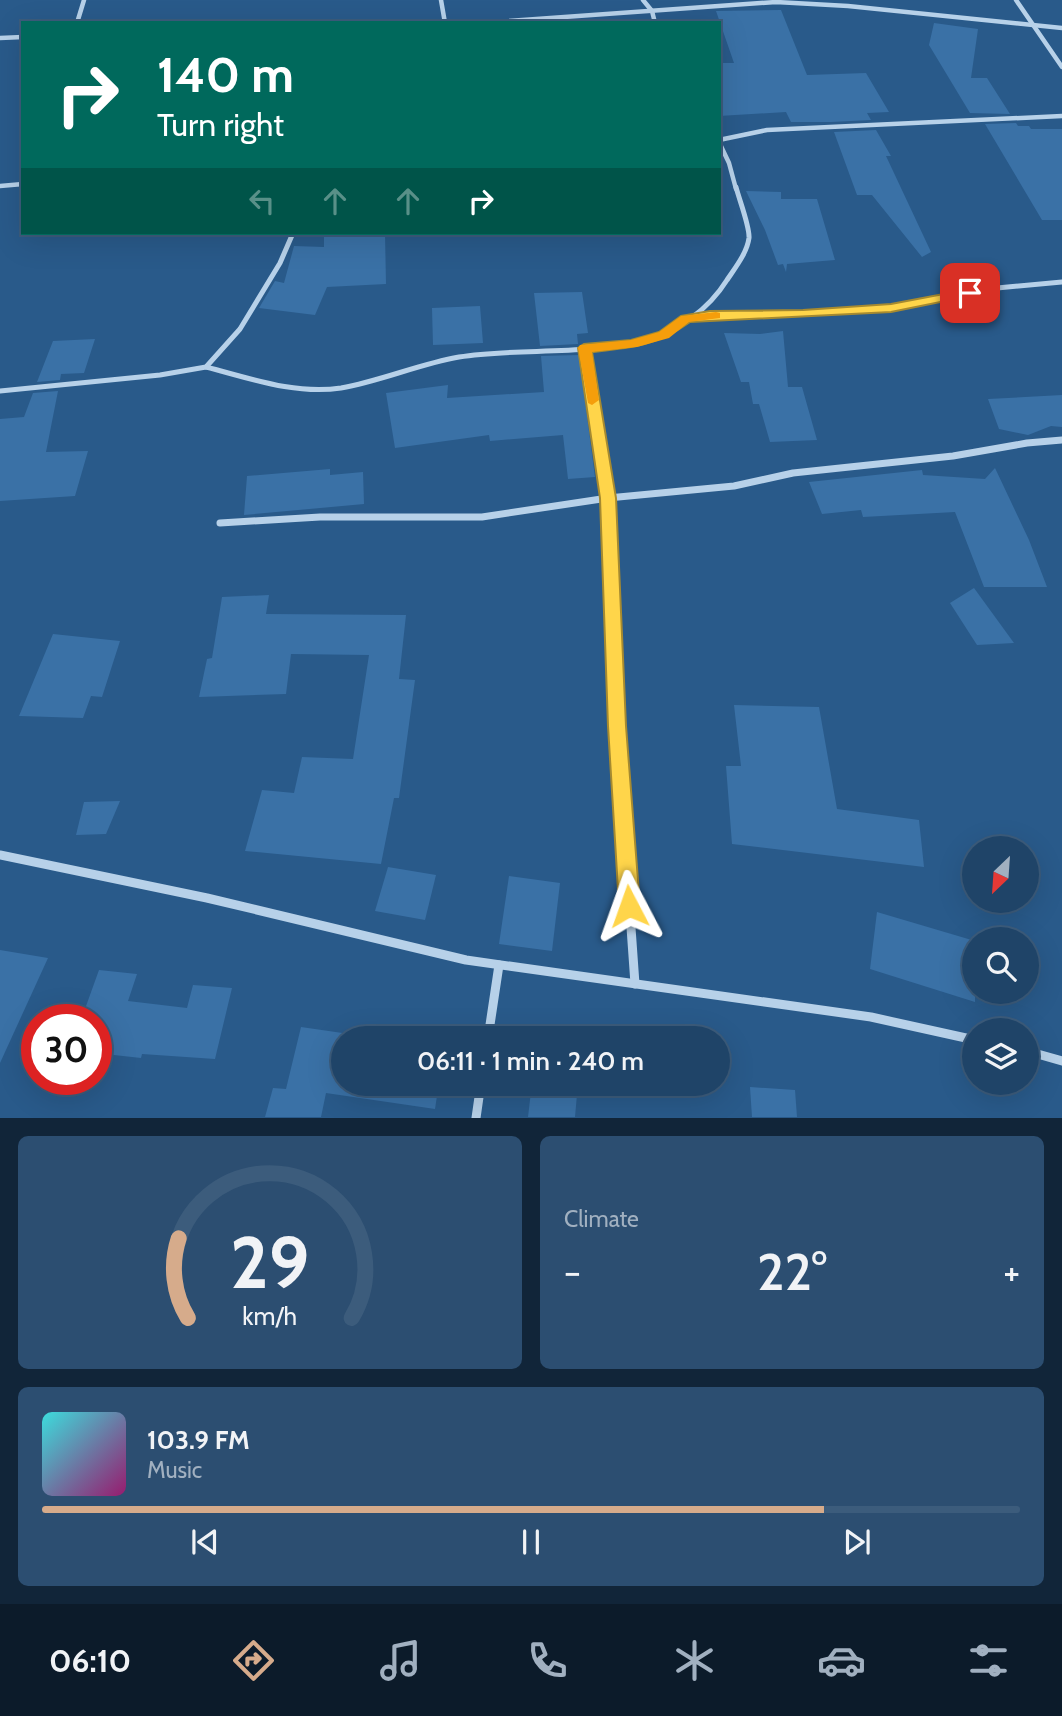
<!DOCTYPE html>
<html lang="en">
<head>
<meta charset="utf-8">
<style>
	:root { --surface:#1f4468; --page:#2c4e71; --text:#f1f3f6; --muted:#a1b0c0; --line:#3c5c7c; --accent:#d6ab8b }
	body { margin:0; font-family:Cabin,sans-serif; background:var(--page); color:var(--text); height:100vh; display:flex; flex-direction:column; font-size:26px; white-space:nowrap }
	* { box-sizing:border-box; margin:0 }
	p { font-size:23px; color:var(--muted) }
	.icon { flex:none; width:38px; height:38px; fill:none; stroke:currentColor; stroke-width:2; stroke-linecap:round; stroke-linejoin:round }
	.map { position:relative; height:1118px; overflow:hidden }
	.panel { display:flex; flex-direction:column; gap:18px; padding:18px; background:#112539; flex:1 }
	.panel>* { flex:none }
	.banner { position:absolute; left:21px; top:21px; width:700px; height:214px; border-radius:0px; box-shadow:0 7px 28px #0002,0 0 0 2px var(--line); background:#00695c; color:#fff; overflow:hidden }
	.needle { width:46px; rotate:205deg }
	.fabs { position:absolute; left:962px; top:836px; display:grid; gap:14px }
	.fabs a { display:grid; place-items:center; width:77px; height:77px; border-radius:50%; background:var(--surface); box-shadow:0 7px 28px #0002,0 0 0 2px var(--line); font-size:35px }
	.speed { position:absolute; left:21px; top:1004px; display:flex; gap:14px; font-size:35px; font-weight:700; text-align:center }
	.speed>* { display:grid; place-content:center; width:91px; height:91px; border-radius:50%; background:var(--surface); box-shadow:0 7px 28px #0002,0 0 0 2px var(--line); line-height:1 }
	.speed .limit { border:10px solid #d22; background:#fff; color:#111 }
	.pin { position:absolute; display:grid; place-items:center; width:60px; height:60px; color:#fff; margin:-30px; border-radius:14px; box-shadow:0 4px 10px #0006 }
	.me { position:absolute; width:77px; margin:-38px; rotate:356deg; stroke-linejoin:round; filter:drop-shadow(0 0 5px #0008) }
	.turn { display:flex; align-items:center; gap:24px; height:147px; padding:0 21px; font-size:32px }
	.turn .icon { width:91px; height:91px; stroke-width:2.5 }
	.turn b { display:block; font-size:49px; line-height:60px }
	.lanes { display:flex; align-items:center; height:66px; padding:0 21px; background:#0003; justify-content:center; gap:35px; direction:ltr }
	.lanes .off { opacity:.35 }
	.big { font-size:52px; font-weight:600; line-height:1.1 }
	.panel .tile { flex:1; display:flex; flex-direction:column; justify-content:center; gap:10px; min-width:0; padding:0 24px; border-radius:10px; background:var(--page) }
	.panel .dial { align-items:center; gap:0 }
	.dial svg { height:182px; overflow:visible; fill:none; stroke:var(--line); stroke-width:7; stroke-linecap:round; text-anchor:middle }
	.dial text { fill:var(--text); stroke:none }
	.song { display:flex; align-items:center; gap:21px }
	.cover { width:84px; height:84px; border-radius:10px; background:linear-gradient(135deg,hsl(180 70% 55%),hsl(320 70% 35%)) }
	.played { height:7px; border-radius:4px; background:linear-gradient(90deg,var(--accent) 80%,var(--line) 80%) }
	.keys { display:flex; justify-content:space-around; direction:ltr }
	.heat { display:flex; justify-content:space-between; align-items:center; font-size:38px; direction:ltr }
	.panel .tiles { flex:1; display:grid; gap:18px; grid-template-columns:1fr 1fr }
	.tile:last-child { grid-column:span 2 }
	.trip { position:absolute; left:331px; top:1026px; width:399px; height:70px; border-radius:35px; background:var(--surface); box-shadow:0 7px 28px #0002,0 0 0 2px var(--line); font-weight:600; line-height:70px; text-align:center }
	.tab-bar { display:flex; height:112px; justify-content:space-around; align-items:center; background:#0c1b2a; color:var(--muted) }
	.tab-bar .icon { width:49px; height:49px }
	.tab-bar .current { color:var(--accent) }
	.tab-bar b { font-size:32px; color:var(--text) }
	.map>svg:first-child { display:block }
	.building { fill:#3a71a6 }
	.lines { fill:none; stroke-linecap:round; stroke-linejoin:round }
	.minor-far3 { stroke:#b7d1e9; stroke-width:4.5 }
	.minor-far2 { stroke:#b7d1e9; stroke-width:5 }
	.minor-far1 { stroke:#b7d1e9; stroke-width:7 }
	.minor { stroke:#b7d1e9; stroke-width:9 }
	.route { fill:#ffd54a; stroke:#a68a30; stroke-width:2 }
	.slow { fill:#f59e0b }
</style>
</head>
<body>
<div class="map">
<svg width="1062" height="1118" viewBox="0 0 1062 1118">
	<rect width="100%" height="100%" fill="#295a8a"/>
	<g class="building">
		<path d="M781,10l26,65 59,-2 23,39 -22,1 4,7 -40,2h-40l-5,-10 -67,4v-53h15l-18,-52z"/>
		<path d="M934,23l44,6 -7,49h16l23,36 -40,-1 -41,-68z"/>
		<path d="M1016,123l2,3h11l2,3h31v91h-20l-57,-96z"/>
		<path d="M876,130l15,26h-5l45,96 -9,5 -50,-62h-15l-23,-63z"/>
		<path d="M746,191l35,1v7h36l18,61 -48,4 -1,8 -3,-8 -5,1 -13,-35z"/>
		<path d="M324,233h61l1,51 -59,3 -12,28 -56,-7 16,-27 9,2 10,-37 30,1z"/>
		<path d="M582,292l6,41 -11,1 1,10 -38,2 -6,-53z"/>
		<path d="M480,306l3,37 -50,2 -1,-37z"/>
		<path d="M783,331l5,56h14l15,53 -47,2 -11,-38h-6l-4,-22h-8l-17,-49 36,1z"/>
		<path d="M95,339l-11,34 -23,1 -1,6 -23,2 16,-41z"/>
		<path d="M579,355l16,122 -27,2 -5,-44 -73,6 -1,-6 -94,13 -9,-55 62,-8 -1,13 97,-6 -3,-36z"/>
		<path d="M58,391l-12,61 42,-1 -13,45 -75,5v-82l24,-2 9,-24z"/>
		<path d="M1062,395v32l-11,-1 -23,9 -29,-6 -11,-30z"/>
		<path d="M995,468l34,72 18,47h-63l-29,-75 -92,5 -2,-7 -39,4 -13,-32 113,-12 1,5 62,4z"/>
		<path d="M330,469v6l33,-3 1,32 -120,11 3,-39z"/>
		<path d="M974,588l40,55 -37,2 -27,-42z"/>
		<path d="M269,595l-3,19 140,1 -7,64 16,1 -16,118h-5l-13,66 -136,-13 17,-61 32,3 8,-36 51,2 16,-104 -78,-1 -5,40 -87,3 8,-38 5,-1 10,-61z"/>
		<path d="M53,634l67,7 -18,56 -11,-1 -8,22 -64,-2z"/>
		<path d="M734,705l85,2 18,102 82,11 5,47 -192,-23 -6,-78h15z"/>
		<path d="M120,801l-14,33 -30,1 8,-33z"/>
		<path d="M388,867l48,8 -11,45 -50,-9z"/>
		<path d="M509,876l51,7 -8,68 -53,-7z"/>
		<path d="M877,912l98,29v61l-105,-33z"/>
		<path d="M0,950l48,8 -48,105z"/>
		<path d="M99,970l38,4 -9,27 59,7 6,-23 39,3 -17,71 -73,-5 -1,4 -45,-5v-33h-15z"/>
		<path d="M301,1027l76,11h-34v45h96l-4,26 -109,-16 -5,24h-56l8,-29 13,1z"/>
		<path d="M532,1083h46l-3,34h-47z"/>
		<path d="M750,1087l45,3 2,27h-45z"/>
	</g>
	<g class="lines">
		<g class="minor-far3">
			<path d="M441,0l4,23"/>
			<path d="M643,0l9,11 3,12"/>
			<path d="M1016,0l46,67"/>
			<path d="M77,23l7,-23"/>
			<path d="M481,23l295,-21 72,4 214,22"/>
			<path d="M0,38l23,-1"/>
			<path d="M719,140l48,-10 295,-14"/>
			<path d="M719,142l10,21 7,26"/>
			<path d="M0,186l23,-2"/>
		</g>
		<g class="minor-far2">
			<path d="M690,318l201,-10 106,-20 65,-6"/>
			<path d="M584,348l13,80"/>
			<path d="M206,367c43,11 89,28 135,21 40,-7 78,-24 118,-31 90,-15 210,15 268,-77 8,-12 20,-27 22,-42 1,-11 -10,-39 -13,-51"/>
			<path d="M0,391l160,-16 46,-8 34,-38 40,-66 13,-30"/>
		</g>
		<g class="minor-far1">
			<path d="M596,426l12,72 9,234"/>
			<path d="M220,523l100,-6h162l126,-19 126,-12 59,-13 160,-17 74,-13 35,-3"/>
		</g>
		<g class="minor">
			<path d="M617,730l18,254"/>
			<path d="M0,855l207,43 259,62 405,57 104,23"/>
			<path d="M488,1038l11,-73"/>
			<path d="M1027,1051l35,10"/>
			<path d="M476,1118l5,-35"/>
		</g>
	</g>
	<path class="route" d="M970,289l5,1v5l-84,17 -201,10c-33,24 -59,26 -98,30l24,146 10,228 14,180 -3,7 -8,3 -7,-3 -3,-7 -11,-180 -8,-228 -22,-150 6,-4 47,-4 28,-8 22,-16 29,-5 93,-1 88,-6z"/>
	<path class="slow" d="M716,312l4,1v5l-31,4 -20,16 -32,9 -45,5 7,48 -7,5 -4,-2 -10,-55 2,-3 51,-5 28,-8 22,-16z"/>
</svg>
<div class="fabs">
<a><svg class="needle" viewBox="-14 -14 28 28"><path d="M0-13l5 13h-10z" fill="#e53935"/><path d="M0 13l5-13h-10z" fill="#a1b0c0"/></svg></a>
<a><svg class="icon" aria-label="search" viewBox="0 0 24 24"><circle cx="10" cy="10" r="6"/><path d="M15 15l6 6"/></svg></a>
<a><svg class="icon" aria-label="layers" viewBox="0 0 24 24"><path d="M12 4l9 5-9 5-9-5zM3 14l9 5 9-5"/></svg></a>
</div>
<div class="speed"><div class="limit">30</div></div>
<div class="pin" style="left:970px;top:293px;background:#d93025"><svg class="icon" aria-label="arrive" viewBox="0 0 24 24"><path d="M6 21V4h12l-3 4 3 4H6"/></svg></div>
<svg class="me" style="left:629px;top:906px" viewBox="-20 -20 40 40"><path d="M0-17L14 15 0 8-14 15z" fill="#ffd54a" stroke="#fff" stroke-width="4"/></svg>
<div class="trip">06:11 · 1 min · 240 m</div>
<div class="banner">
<div class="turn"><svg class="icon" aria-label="right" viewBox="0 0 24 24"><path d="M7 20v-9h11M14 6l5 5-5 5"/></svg><div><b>140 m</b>Turn right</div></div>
<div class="lanes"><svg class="icon off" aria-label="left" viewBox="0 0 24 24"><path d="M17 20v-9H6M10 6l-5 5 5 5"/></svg><svg class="icon off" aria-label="ahead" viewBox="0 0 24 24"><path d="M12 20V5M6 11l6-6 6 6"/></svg><svg class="icon off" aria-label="ahead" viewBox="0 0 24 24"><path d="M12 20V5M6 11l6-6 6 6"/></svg><svg class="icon" aria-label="right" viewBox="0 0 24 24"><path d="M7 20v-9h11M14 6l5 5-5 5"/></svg></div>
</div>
</div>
<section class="panel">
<div class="tiles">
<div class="tile dial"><svg viewBox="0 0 100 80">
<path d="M14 69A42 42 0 1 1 86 69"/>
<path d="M14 69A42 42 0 0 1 10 34" stroke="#d6ab8b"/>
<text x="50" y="56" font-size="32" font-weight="700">29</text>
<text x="50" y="72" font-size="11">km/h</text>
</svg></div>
<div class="tile"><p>Climate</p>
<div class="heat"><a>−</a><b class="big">22°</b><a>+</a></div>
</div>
<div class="tile">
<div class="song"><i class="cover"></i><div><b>103.9 FM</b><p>Music</p></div></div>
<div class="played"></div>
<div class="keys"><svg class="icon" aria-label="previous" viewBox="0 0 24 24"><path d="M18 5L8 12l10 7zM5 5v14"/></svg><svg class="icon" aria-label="pause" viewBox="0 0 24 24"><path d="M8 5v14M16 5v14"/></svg><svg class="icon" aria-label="next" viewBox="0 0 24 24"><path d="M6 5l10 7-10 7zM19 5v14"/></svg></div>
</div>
</div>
</section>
<nav class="tab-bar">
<b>06:10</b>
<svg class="icon current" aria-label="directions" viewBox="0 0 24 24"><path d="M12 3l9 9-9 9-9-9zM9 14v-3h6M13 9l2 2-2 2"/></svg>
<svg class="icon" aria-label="music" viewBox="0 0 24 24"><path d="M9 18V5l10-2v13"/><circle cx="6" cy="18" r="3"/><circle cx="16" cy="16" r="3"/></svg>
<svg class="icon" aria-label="phone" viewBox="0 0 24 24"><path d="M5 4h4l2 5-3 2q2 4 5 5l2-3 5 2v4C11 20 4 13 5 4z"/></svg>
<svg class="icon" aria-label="climate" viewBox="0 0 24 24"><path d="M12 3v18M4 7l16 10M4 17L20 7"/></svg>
<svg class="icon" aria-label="car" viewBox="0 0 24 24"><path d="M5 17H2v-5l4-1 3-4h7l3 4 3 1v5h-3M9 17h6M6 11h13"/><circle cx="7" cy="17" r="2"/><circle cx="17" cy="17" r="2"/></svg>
<svg class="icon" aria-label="filters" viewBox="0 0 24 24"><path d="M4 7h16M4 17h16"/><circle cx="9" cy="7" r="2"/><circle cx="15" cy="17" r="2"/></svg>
</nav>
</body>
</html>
